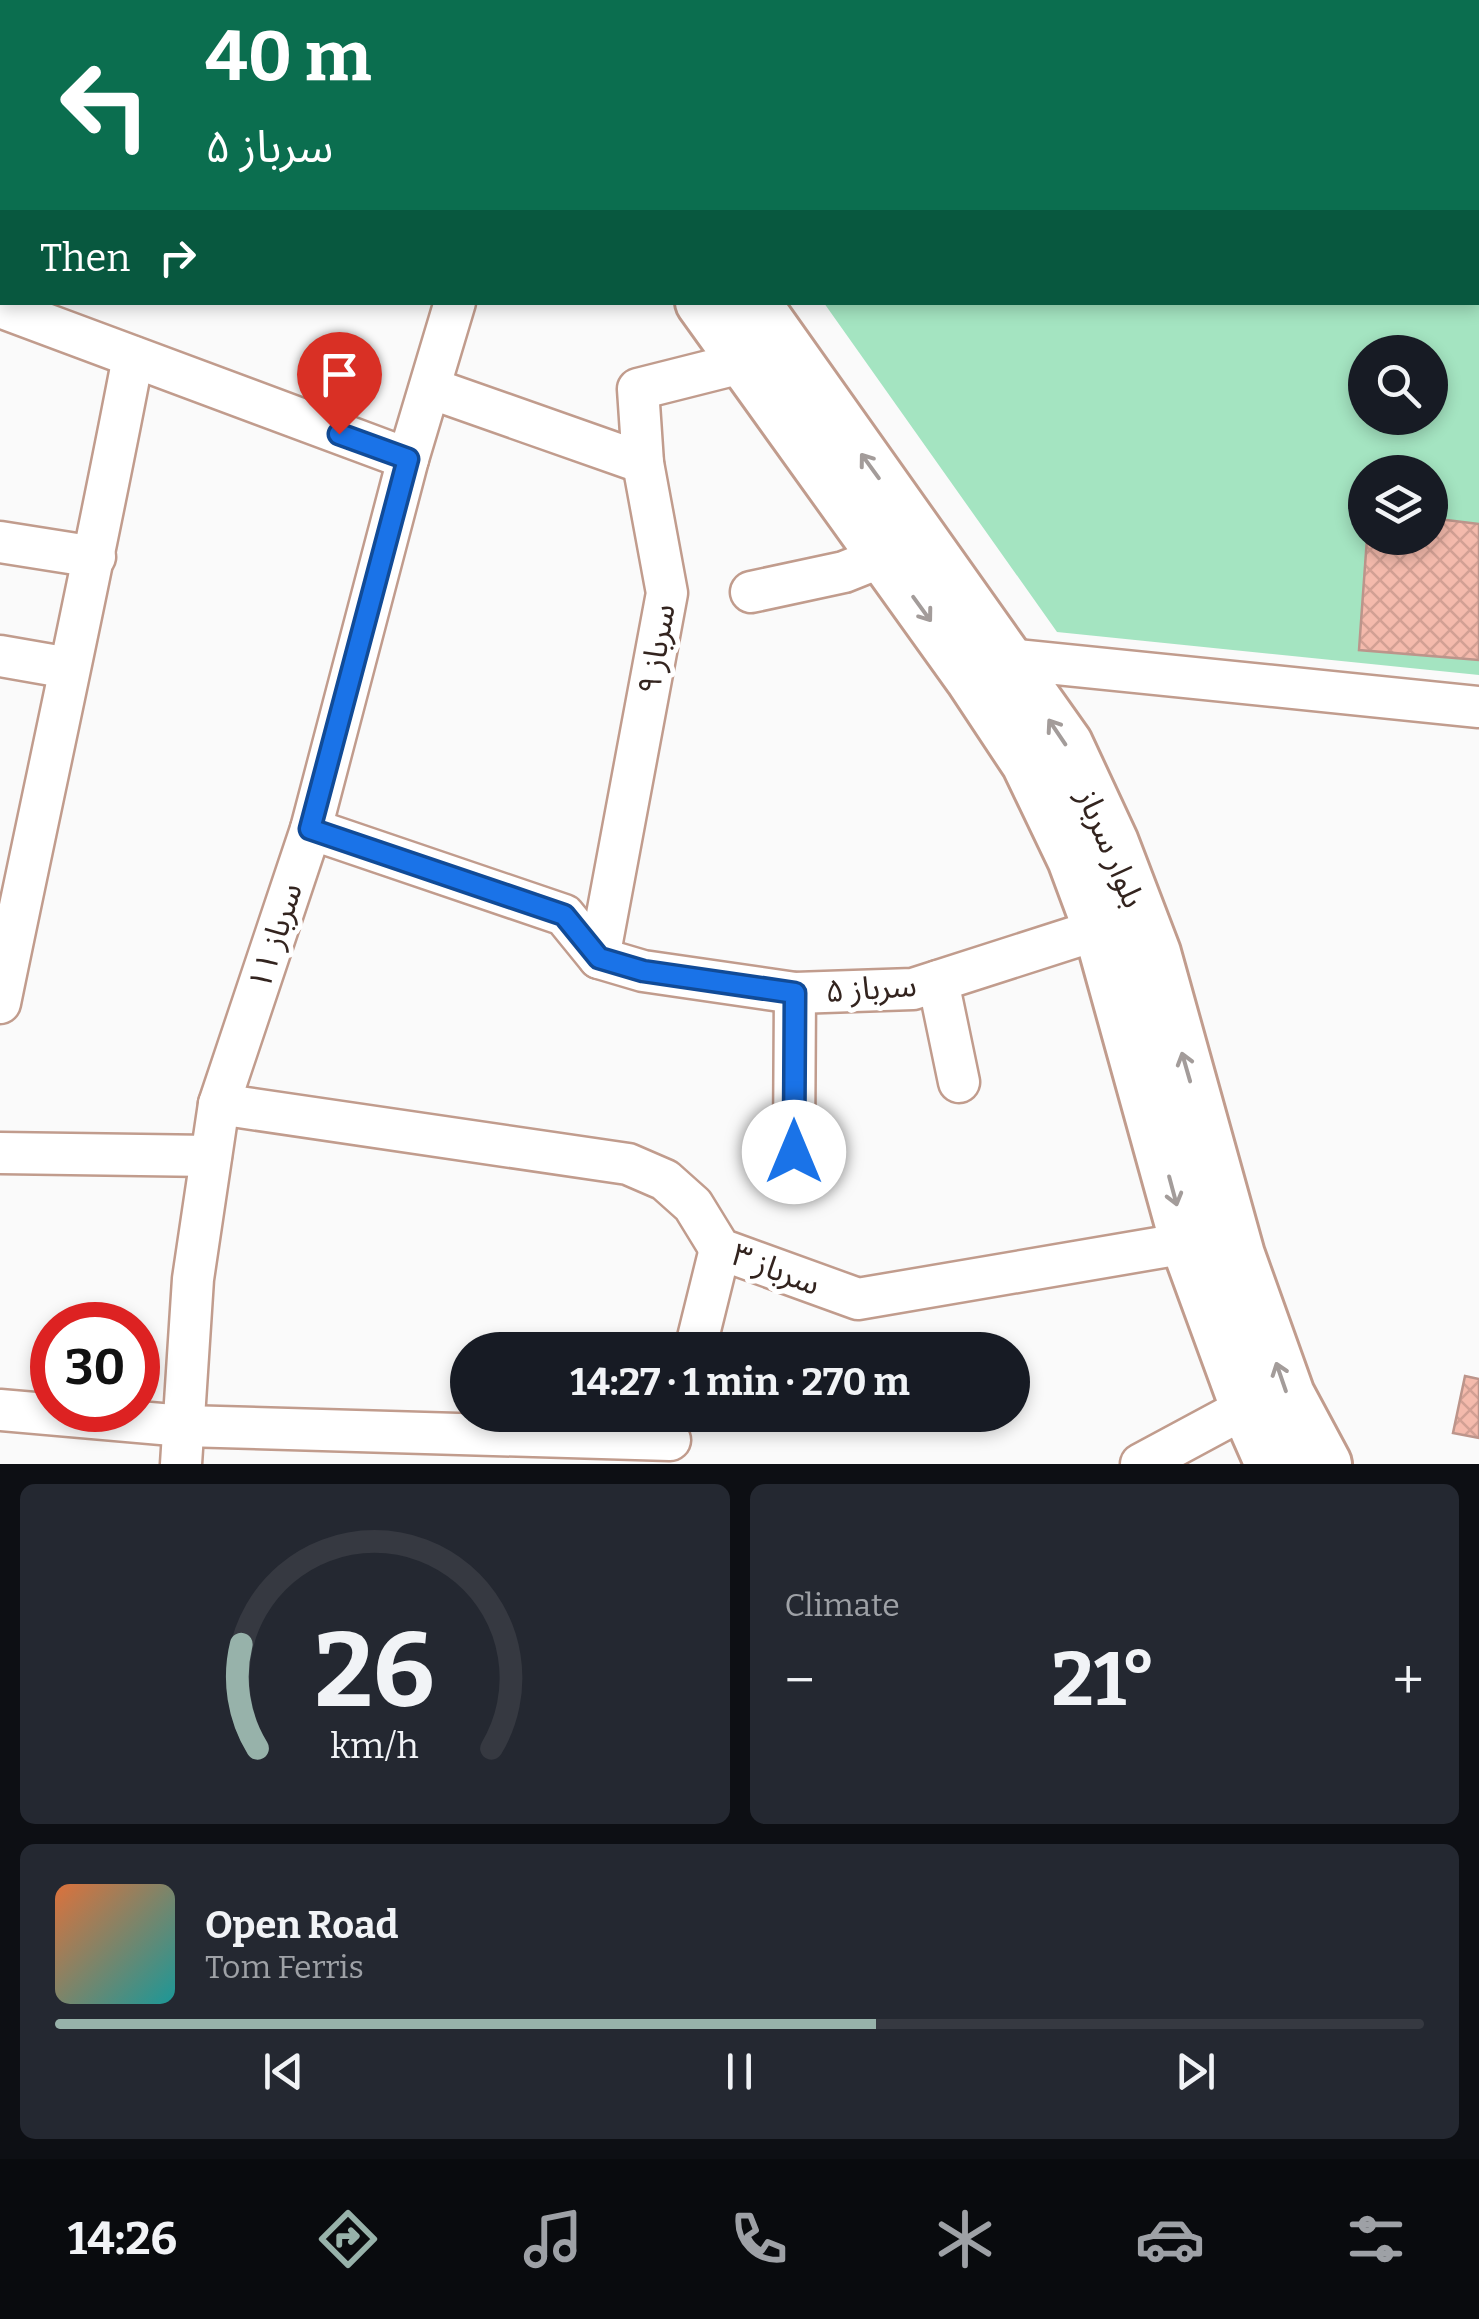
<!DOCTYPE html>
<html lang="en">
<head>
<meta charset="utf-8">
<style>
	:root { --surface:#171b24; --page:#242831; --text:#f1f3f6; --muted:#9ea1a6; --line:#363941; --accent:#97b2aa }
	body { margin:0; font-family:Bitter,"Noto Sans Arabic",serif; background:var(--page); color:var(--text); height:100vh; display:flex; flex-direction:column; font-size:38px; white-space:nowrap }
	* { box-sizing:border-box; margin:0 }
	p { font-size:32px; color:var(--muted) }
	.icon { flex:none; width:55px; height:55px; fill:none; stroke:currentColor; stroke-width:2; stroke-linecap:round; stroke-linejoin:round }
	.map { position:relative; height:1464px; overflow:hidden }
	.details { display:flex; flex-direction:column; gap:20px; padding:20px; background:#0d0f14; flex:1 }
	.details>* { flex:none }
	.hud { position:absolute; left:0px; top:0px; width:1480px; height:305px; box-shadow:0 5px 15px #0003; background:#0b6e4f; color:#fff; overflow:hidden }
	.controls { position:absolute; left:1348px; top:335px; display:grid; gap:20px }
	.controls a { display:grid; place-items:center; width:100px; height:100px; border-radius:50%; background:var(--surface); box-shadow:0 5px 15px #0003; font-size:50px }
	.speed { position:absolute; left:30px; top:1302px; display:flex; gap:20px; font-size:50px; font-weight:700; text-align:center }
	.speed>* { display:grid; place-content:center; width:130px; height:130px; border-radius:50%; background:var(--surface); box-shadow:0 5px 15px #0003; line-height:1 }
	.speed .limit { border:15px solid #d22; background:#fff; color:#111 }
	.pin { position:absolute; display:grid; place-items:center; width:85px; height:85px; color:#fff; margin:-102px -42px; border-radius:50% 50% 50% 0; rotate:-45deg; box-shadow:0 0 10px #0007 }
	.pin .icon { rotate:45deg }
	.me { position:absolute; width:110px; margin:-55px; rotate:0deg; stroke-linejoin:round; filter:drop-shadow(0 0 8px #0008) }
	.turn { display:flex; align-items:center; gap:35px; height:210px; padding:0 40px; font-size:45px }
	.turn .icon { width:130px; height:130px; stroke-width:2.5 }
	.turn b { display:block; font-size:70px; line-height:85px }
	.then { display:flex; align-items:center; height:95px; padding:0 40px; background:#0003; gap:20px; font-size:38px }
	.big { font-size:75px; font-weight:700; line-height:1.1 }
	.details .widget { flex:1; display:flex; flex-direction:column; justify-content:center; gap:15px; min-width:0; padding:0 35px; border-radius:15px; background:var(--page) }
	.details .dial { align-items:center; gap:0 }
	.dial svg { height:260px; overflow:visible; fill:none; stroke:var(--line); stroke-width:7; stroke-linecap:round; text-anchor:middle }
	.dial text { fill:var(--text); stroke:none }
	.song { display:flex; align-items:center; gap:30px }
	.cover { width:120px; height:120px; border-radius:15px; background:linear-gradient(135deg,hsl(20 70% 55%),hsl(180 70% 35%)) }
	.played { height:10px; border-radius:5px; background:linear-gradient(90deg,var(--accent) 60%,var(--line) 60%) }
	.keys { display:flex; justify-content:space-around; direction:ltr }
	.heat { display:flex; justify-content:space-between; align-items:center; font-size:55px; direction:ltr }
	.details .tiles { flex:1; display:grid; gap:20px; grid-template-columns:1fr 1fr }
	.widget:last-child { grid-column:span 2 }
	.trip { position:absolute; left:450px; top:1332px; width:580px; height:100px; border-radius:50px; background:var(--surface); box-shadow:0 5px 15px #0003; font-weight:700; line-height:100px; text-align:center }
	.tabs { display:flex; height:160px; justify-content:space-around; align-items:center; background:#090b0e; color:var(--muted) }
	.tabs .icon { width:70px; height:70px }
	.tabs .current { color:var(--accent) }
	.tabs b { font-size:45px; color:var(--text) }
	.map>svg:first-child { display:block }
	.garden { fill:#a4e4c1; fill-rule:evenodd }
	.building { fill:url(#building-cross-hatch); stroke:#bc958b; stroke-width:2.5 }
	.lines { fill:none; stroke-linecap:round; stroke-linejoin:round }
	.minor-casing { stroke:#c19c8d; stroke-width:45 }
	.major-casing { stroke:#c19c8d; stroke-width:58 }
	.minor { stroke:#fff; stroke-width:40 }
	.major { stroke:#fff; stroke-width:52 }
	.oneway { stroke:#a39c9a }
	.route-casing { stroke:#114b97; stroke-width:25 }
	.route { stroke:#1a73e8; stroke-width:18 }
	.labels { text-anchor:middle; stroke-width:10; stroke-linejoin:round; paint-order:stroke }
	.street-label { font-size:32px; fill:#33241f; stroke:#fff }
</style>
</head>
<body>
<div class="map">
<svg width="1479" height="1464" viewBox="0 0 1479 1464">
	<defs>
		<pattern id="building-cross-hatch" width="8" height="8" patternUnits="userSpaceOnUse" patternTransform="scale(2.5)"><rect width="8" height="8" fill="#f4baac"/><path d="M0 0l8 8M0 8l8-8" fill="none" stroke="#d2a094"/></pattern>
	</defs>
	<rect width="100%" height="100%" fill="#fafafa"/>
	<path class="garden" d="M611,0h868v675l-422,-43 -233,-329 654,-1v-300zM1365,352h65v66h-65zM1365,472h65v66h-65z"/>
	<g class="building">
		<path d="M1430,518l49,6v136l-120,-10 8,-112h63z"/>
		<path d="M1465,1376l14,3v59l-26,-5z"/>
	</g>
	<g class="lines">
		<g class="minor-casing">
			<g id="minor">
				<path d="M174,0l2,2"/>
				<path d="M0,253l2,-3"/>
				<path d="M0,307l408,152"/>
				<path d="M430,388l213,75"/>
				<path d="M0,542l95,15"/>
				<path d="M751,592l93,-20 40,-16"/>
				<path d="M0,656l69,12"/>
				<path d="M1008,659l471,48"/>
				<path d="M311,829l253,86 35,43 44,13 152,22 118,-4 187,-60"/>
				<path d="M599,958l68,-365 -24,-130 -5,-74 107,-27"/>
				<path d="M938,981l21,101"/>
				<path d="M0,1003c44,-215 92,-430 133,-646"/>
				<path d="M219,1104l409,60 37,16 28,25 27,44 138,50 329,-56"/>
				<path d="M794,1151l1,-158"/>
				<path d="M0,1153l211,3"/>
				<path d="M695,1350l25,-101"/>
				<path d="M0,1410l184,16 486,14"/>
				<path d="M181,1464l12,-185 26,-175 92,-275 97,-370 47,-157"/>
				<path d="M1141,1464l106,-57"/>
			</g>
		</g>
		<g class="major-casing">
			<g id="major">
				<path d="M484,0l2,2"/>
				<path d="M536,0l2,2"/>
				<path d="M702,302l269,375 57,86 46,96 26,70 87,314 60,164 25,57"/>
				<path d="M753,302l313,442 46,99 42,110 84,302 50,140 37,69"/>
			</g>
		</g>
		<use href="#minor" class="minor"/>
		<use href="#major" class="major"/>
	</g>
	<defs><path id="oneway-shaft" d="M-6 0H5M1.5-3L5.5 0L1.5 3" fill="none" stroke-width="1.6" stroke-linecap="round" stroke-linejoin="round" transform="scale(2.5)"/></defs>
	<g class="oneway">
		<use href="#oneway-shaft" transform="translate(870 466) rotate(-126)"/>
		<use href="#oneway-shaft" transform="translate(922 609) rotate(54)"/>
		<use href="#oneway-shaft" transform="translate(1057 732) rotate(-124)"/>
		<use href="#oneway-shaft" transform="translate(1186 1067) rotate(-106)"/>
		<use href="#oneway-shaft" transform="translate(1173 1191) rotate(75)"/>
		<use href="#oneway-shaft" transform="translate(1281 1377) rotate(-109)"/>
	</g>
	<g class="lines">
		<g class="route-casing">
			<path id="route" d="M339,434l69,25 -98,370 254,86 35,43 44,13 152,22 -1,159"/>
		</g>
		<use href="#route" class="route"/>
	</g>
	<g class="labels">
		<g class="street-label">
			<text transform="translate(656 649) rotate(-80)" y="11">سرباز ۹</text>
			<text transform="translate(1111 848) rotate(67)" y="11">بلوار سرباز</text>
			<text transform="translate(275 936) rotate(-72)" y="11">سرباز ۱۱</text>
			<text transform="translate(871 988) rotate(-4)" y="11">سرباز ۵</text>
			<text transform="translate(776 1269) rotate(21)" y="11">سرباز ۳</text>
		</g>
	</g>
</svg>
<div class="controls">
<a><svg class="icon" aria-label="search" viewBox="0 0 24 24"><circle cx="10" cy="10" r="6"/><path d="M15 15l6 6"/></svg></a>
<a><svg class="icon" aria-label="layers" viewBox="0 0 24 24"><path d="M12 4l9 5-9 5-9-5zM3 14l9 5 9-5"/></svg></a>
</div>
<div class="speed"><div class="limit">30</div></div>
<div class="pin" style="left:339px;top:434px;background:#d93025"><svg class="icon" aria-label="arrive" viewBox="0 0 24 24"><path d="M6 21V4h12l-3 4 3 4H6"/></svg></div>
<svg class="me" style="left:794px;top:1152px" viewBox="-20 -20 40 40"><circle r="19" fill="#fff"/><path d="M0-13L10 11 0 6-10 11z" fill="#1a73e8"/></svg>
<div class="trip">14:27 · 1 min · 270 m</div>
<div class="hud">
<div class="turn"><svg class="icon" aria-label="left" viewBox="0 0 24 24"><path d="M17 20v-9H6M10 6l-5 5 5 5"/></svg><div><b>40 m</b>سرباز ۵</div></div>
<div class="then">Then<svg class="icon" aria-label="right" viewBox="0 0 24 24"><path d="M7 20v-9h11M14 6l5 5-5 5"/></svg></div>
</div>
</div>
<section class="details">
<div class="tiles">
<div class="widget dial"><svg viewBox="0 0 100 80">
<path d="M14 69A42 42 0 1 1 86 69"/>
<path d="M14 69A42 42 0 0 1 9 37" stroke="#97b2aa"/>
<text x="50" y="56" font-size="32" font-weight="700">26</text>
<text x="50" y="72" font-size="11">km/h</text>
</svg></div>
<div class="widget"><p>Climate</p>
<div class="heat"><a>−</a><b class="big">21°</b><a>+</a></div>
</div>
<div class="widget">
<div class="song"><i class="cover"></i><div><b>Open Road</b><p>Tom Ferris</p></div></div>
<div class="played"></div>
<div class="keys"><svg class="icon" aria-label="previous" viewBox="0 0 24 24"><path d="M18 5L8 12l10 7zM5 5v14"/></svg><svg class="icon" aria-label="pause" viewBox="0 0 24 24"><path d="M8 5v14M16 5v14"/></svg><svg class="icon" aria-label="next" viewBox="0 0 24 24"><path d="M6 5l10 7-10 7zM19 5v14"/></svg></div>
</div>
</div>
</section>
<nav class="tabs">
<b>14:26</b>
<svg class="icon current" aria-label="directions" viewBox="0 0 24 24"><path d="M12 3l9 9-9 9-9-9zM9 14v-3h6M13 9l2 2-2 2"/></svg>
<svg class="icon" aria-label="music" viewBox="0 0 24 24"><path d="M9 18V5l10-2v13"/><circle cx="6" cy="18" r="3"/><circle cx="16" cy="16" r="3"/></svg>
<svg class="icon" aria-label="phone" viewBox="0 0 24 24"><path d="M5 4h4l2 5-3 2q2 4 5 5l2-3 5 2v4C11 20 4 13 5 4z"/></svg>
<svg class="icon" aria-label="climate" viewBox="0 0 24 24"><path d="M12 3v18M4 7l16 10M4 17L20 7"/></svg>
<svg class="icon" aria-label="car" viewBox="0 0 24 24"><path d="M5 17H2v-5l4-1 3-4h7l3 4 3 1v5h-3M9 17h6M6 11h13"/><circle cx="7" cy="17" r="2"/><circle cx="17" cy="17" r="2"/></svg>
<svg class="icon" aria-label="filters" viewBox="0 0 24 24"><path d="M4 7h16M4 17h16"/><circle cx="9" cy="7" r="2"/><circle cx="15" cy="17" r="2"/></svg>
</nav>
</body>
</html>
